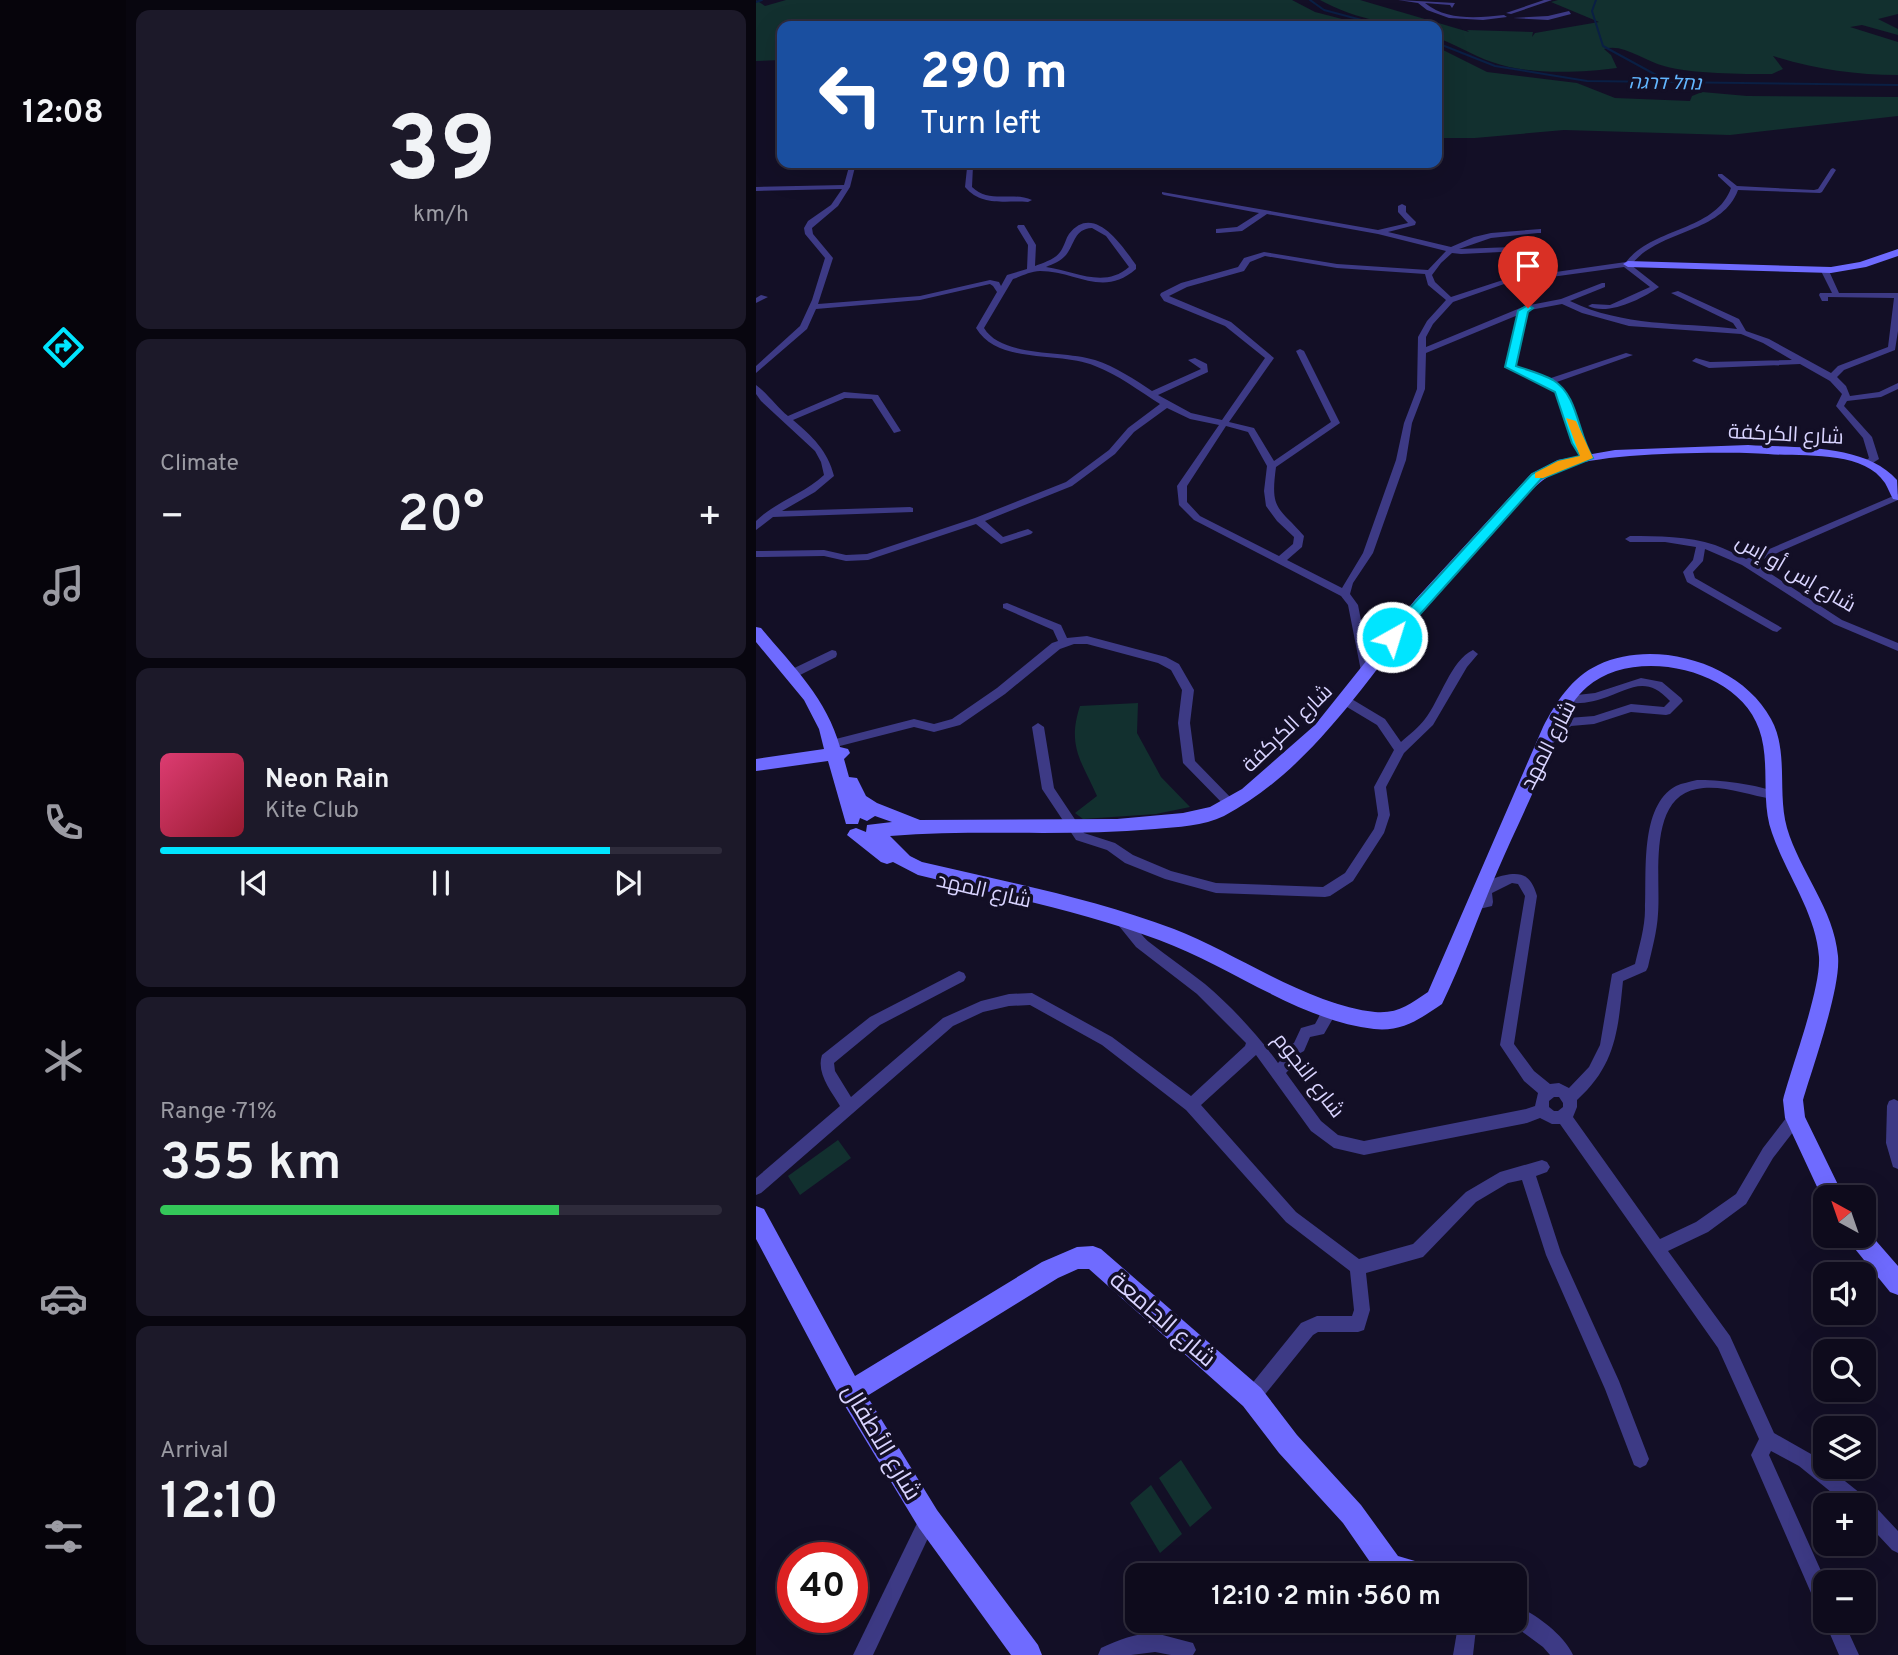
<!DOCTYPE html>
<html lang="en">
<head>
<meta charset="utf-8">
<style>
	:root { --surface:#0e0b1c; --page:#1c1929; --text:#f1f3f6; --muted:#9b9ba3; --line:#2e2b3b; --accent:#00e5ff }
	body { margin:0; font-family:Overpass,Cairo,"Noto Sans Hebrew",sans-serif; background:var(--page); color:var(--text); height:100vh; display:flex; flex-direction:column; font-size:26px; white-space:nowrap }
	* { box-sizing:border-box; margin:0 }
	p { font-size:23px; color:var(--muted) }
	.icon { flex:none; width:38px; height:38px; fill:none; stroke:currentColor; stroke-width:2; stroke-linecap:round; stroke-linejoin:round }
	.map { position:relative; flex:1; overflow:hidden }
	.drawer { display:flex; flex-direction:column; gap:10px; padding:10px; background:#08060f; width:630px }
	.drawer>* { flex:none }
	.top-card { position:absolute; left:21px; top:21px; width:665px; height:147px; border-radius:14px; box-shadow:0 7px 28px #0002,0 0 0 2px var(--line); background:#1a4fa0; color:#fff; overflow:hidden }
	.needle { width:46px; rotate:320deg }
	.controls { position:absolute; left:1057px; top:1185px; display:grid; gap:14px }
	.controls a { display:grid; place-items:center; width:63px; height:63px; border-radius:14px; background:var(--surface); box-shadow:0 7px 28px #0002,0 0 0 2px var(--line); font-size:35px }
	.speed { position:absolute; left:21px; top:1542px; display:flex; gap:14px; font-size:35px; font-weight:700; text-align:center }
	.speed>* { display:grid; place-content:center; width:91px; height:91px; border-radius:50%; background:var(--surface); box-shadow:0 7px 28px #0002,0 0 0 2px var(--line); line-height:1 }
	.speed .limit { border:10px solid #d22; background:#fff; color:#111 }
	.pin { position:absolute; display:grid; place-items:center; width:60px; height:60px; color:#fff; margin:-72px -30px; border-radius:50% 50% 50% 0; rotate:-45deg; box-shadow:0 0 7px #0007 }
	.pin .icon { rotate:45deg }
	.me { position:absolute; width:77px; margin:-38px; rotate:39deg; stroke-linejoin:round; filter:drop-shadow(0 0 5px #0008) }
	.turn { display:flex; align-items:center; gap:24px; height:147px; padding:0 28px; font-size:32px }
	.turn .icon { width:91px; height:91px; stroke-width:2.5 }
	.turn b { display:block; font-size:49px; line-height:60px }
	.big { font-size:52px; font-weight:600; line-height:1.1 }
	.drawer .card { flex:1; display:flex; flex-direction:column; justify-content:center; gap:10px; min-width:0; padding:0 24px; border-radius:14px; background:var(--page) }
	.drawer .dial { align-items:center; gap:0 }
	.dial b { font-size:91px; line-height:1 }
	.song { display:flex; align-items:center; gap:21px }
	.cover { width:84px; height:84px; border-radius:10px; background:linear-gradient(135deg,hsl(340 70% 55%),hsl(350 70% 35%)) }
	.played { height:7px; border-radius:4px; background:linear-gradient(90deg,var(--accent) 80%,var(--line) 80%) }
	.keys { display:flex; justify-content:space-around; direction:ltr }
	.heat { display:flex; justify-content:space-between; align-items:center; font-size:38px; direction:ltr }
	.charge { height:10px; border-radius:5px; background:linear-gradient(90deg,#34c759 71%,var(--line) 0) }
	.trip { position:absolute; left:369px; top:1563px; width:402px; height:70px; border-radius:14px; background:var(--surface); box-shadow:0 7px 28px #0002,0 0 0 2px var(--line); font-weight:600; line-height:70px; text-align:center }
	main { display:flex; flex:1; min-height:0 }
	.tabs { display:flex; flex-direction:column; width:126px; justify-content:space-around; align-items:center; background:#06040b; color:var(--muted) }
	.tabs .icon { width:49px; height:49px }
	.tabs .on { color:var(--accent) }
	.tabs b { font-size:32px; color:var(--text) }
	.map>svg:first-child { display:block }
	.green { fill:#12302f }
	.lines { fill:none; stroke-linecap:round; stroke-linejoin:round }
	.stream { stroke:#0a1f44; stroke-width:2 }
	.street { fill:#3d3a85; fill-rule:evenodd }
	.secondary { fill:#6f6bff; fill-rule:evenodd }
	.route { fill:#00e5ff; stroke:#0095a6; stroke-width:2 }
	.slow { fill:#f59e0b }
	.labels { text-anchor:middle; stroke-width:7; stroke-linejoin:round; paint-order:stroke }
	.far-water-label { font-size:19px; font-style:italic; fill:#62b6ff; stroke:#130f26 }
	.street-label { font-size:21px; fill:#d9d4ff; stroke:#130f26 }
	.near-street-label { font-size:24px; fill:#d9d4ff; stroke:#130f26 }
</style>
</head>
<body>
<main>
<nav class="tabs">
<b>12:08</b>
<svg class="icon on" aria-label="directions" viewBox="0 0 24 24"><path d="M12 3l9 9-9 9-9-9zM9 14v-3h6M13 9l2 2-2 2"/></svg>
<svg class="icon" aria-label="music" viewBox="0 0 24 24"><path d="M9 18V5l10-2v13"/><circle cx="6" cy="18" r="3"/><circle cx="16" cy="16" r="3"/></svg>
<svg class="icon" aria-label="phone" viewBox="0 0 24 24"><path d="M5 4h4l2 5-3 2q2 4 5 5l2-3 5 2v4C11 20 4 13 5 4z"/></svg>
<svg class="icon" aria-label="climate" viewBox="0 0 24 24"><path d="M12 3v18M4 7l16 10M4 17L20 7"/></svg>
<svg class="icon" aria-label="car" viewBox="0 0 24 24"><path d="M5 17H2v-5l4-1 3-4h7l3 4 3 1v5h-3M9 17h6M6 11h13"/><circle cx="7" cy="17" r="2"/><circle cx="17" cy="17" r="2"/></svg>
<svg class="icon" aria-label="filters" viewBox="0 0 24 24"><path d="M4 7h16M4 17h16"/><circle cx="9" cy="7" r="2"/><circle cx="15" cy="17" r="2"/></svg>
</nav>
<section class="drawer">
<div class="card dial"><b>39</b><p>km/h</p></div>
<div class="card"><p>Climate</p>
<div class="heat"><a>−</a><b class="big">20°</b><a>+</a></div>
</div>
<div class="card">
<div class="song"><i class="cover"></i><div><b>Neon Rain</b><p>Kite Club</p></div></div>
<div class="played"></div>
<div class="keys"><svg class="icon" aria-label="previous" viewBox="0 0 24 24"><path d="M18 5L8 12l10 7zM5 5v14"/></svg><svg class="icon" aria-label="pause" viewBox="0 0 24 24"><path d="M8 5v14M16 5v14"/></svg><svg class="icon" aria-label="next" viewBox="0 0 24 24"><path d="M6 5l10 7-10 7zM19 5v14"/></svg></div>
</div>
<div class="card"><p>Range · 71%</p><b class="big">355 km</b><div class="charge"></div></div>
<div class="card"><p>Arrival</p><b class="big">12:10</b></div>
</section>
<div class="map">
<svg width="1142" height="1655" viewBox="0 0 1142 1655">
	<rect width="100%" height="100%" fill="#130f26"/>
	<g class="green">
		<path d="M0,0l9,6 21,-6h506l23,12 54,14h-587v34l-26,1z"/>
		<path d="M564,0h40l109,32 -2,-2 66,2 -1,5 3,-4 64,-11 -48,-20 7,-2h340v14l-20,5 20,10v6l-36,-10 -12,2 48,15v33c-43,0 -84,-6 -125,-19l10,13 -11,5c-31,0 -79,0 -108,-8 -20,-5 -41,-23 -60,-17l7,6 6,13c-38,5 -89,7 -125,-6 -19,-6 -36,-18 -55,-24v-12c-41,0 -81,-6 -117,-26z"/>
		<path d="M681,47l50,25 90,11 38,15 75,3 2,-5 10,-4 45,4 151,1v19l-168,19 -166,-5 -89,8h-38z"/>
		<path d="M382,703l-1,30 24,44 29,30 -34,7 -73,5 -8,-6 22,-17c-16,-36 -30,-50 -17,-90z"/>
		<path d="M82,1140l13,18 -51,37 -12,-19z"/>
		<path d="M425,1460l31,48 -22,19 -31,-49z"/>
		<path d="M395,1485l31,49 -22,19 -30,-50z"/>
	</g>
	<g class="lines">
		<g class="stream">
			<path d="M554,0l14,10 60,16"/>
			<path d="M840,0l-4,11 11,35 66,36"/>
			<path d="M0,2l6,-2"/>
			<path d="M681,43l58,23 92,15 311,4"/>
		</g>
		<g class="street">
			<path d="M642,0l57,3 -3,5 -2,-3 -25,-2c22,18 53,15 79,12l3,2 -24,3 -34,-2 -22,-8 -9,-7z"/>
			<path d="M788,0h8l-41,14 -5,-1z"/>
			<path d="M813,11l2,3 -23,6 -35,-2 35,-2z"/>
			<path d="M94,163h6l-6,24 -12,19 -26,22 1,6 20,24 -15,46 102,-8 70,-16 9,2 2,4 6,-11 20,-6 1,-24 -11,-18 1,-2h6l12,20 -1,21c10,-4 22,-7 27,-17 3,-5 4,-11 7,-15 25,-32 54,13 67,31v4c-33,29 -60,2 -96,2 -9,0 -18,5 -27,8l-29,49c18,30 80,22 111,32 21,7 39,19 57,31l49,-22 -13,-9 7,-2 12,6 1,8 -50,23 33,18 31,7 43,-62 -40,-32 -61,-25 -4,-6 1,-2 20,-10 57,-16 6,-9 20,-6 73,12 91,6 18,-19 -68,-17 -111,-20 -25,17 -23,2h-3v-4l21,-2 22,-14 -95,-18 -2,-1v-2l216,38 30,-7 -10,-11v-6l4,-2 4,2v6l10,10 -1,3 -27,7 63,15 23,-10 17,-4 50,-4v4h-3l-47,5 -32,11 82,-3h3v4l-83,4 -9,-1 -11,10 -9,12 3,7 16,15 55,-18 120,-17c27,-35 90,-31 105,-74l-13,-12v-2h4l15,12 77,4 4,-1 13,-20 2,-1 3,2 -14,22 -2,1 -82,-3c-16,44 -79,39 -107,75l28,22c-17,12 -51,29 -71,19l4,-2 18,1 40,-18 -26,-20 -117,16 -54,19 -20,22 -7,13v10l99,-41 36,-7 41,-16h3v4l-35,14c54,26 108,21 167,28l-4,-6 -62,-30 7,-2 61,28 7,12 23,8 62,34 7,-7 50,-19 6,-49 -66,-1v4h-6l-3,-6 1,-2h12l-11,-22 4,-2 4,2 10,22h59v38l-3,19 -51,20 -7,7 9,9 4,10 29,-4 19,-9v6l-17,8 -34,4 -3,5 28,31 7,22 -11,7 -5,-3 6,-5 -6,-20 -27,-32 6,-12 -12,-13 -30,-17 -91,4 -17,-7 4,-3 14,4 82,-2 -29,-17 -22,-9 -112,-8 -47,-13 -20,-9 -32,6 -3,1 -13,55 34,13 78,-26 7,2 -79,28 15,14 14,46 9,15 -5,3 -3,-1 -11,-17 -12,-45c-15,-18 -38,-19 -55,-31l12,-52 -92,38 -1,36 -13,34 -6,37 -33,93 -20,30 -3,11 8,11 13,66 -5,4 -5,-4 -13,-66 -7,-9 -147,-76 -15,-15 -2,-19 42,-61 -29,-6 -23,-11 -33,24 -19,22 -43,32 -87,35 18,16 25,-8 5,3 -2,2 -30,10 -25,-20 -108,36 -22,1 -22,-5 -68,1v-6l68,-1 22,5 21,-1 108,-36 91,-36 43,-32 19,-22 32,-24c-21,-13 -41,-29 -65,-38 -36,-15 -97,-1 -119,-38l21,-36 -4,-6 -3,-2 -70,16 -104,9 -9,20 -51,44v-7l44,-40 12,-26 13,-42 -20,-24 -1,-6 4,-7 23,-16 11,-16 -86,2v-4l88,-2zM336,228l14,8 23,31c-25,22 -54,4 -83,0 7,-3 15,-6 20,-12 9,-11 8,-26 26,-27zM509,256l72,12 88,6 3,11 18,15 -19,21 -9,16 -1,52 -13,34 -8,37 -33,93 -21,35 -55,-28 15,-13 2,-11c-26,-30 -34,-25 -28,-69l64,-44 -36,-72 -4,-2 -4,2 35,71 -57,39 -20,-33 -25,-6 45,-64 -43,-36 -62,-26 18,-9 57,-16 6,-9zM470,426l22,6 19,34 -3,25 2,15 11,15 17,16 -1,7 -14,12 -79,-40 -13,-14v-16z"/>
			<path d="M202,163l15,3 -1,21c17,17 40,4 60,13l-4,2c-23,-2 -46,5 -63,-15l2,-19z"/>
			<path d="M5,295l7,2 -12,6v-5z"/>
			<path d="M0,385c11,8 21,22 32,31l56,-24 34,3 23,36 -7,2 -22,-34 -27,-1 -52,22c19,16 35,31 41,56l-19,16 -33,19 128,-4 3,1v4l-140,5 -17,13v-9c19,-19 48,-27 68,-46l-3,-13 -6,-11 -54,-50 -5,-7z"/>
			<path d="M1142,494v6l-144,63 88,57 56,23v8l-64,-27 -92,-59 -37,-16 -2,12 -10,11 2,6 87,50 -5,4 -4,-1 -86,-49 -4,-10 10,-12 3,-13 -31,-5h-35l-5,-3 5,-3c28,0 58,0 85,9 11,4 21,9 31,14z"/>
			<path d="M251,603l54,22 6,13 20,-2 79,21 13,7 15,26 -4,33 5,38 39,40 2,3 -2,3h-8l-43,-44 -5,-40 4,-33 -11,-20 -13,-7 -71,-19h-13l-14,5 -55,45 -45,31 -26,7 -20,-5 -82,21 -4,-1 -2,-3 2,-3 86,-22 20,5 18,-5 45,-31 55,-45 6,-2 -5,-11 -50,-22v-4z"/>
			<path d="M76,650l4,1 1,3 -1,3 -40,20 -4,1 -5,-4 1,-3z"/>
			<path d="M717,650l5,4 -11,13 -34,58 -29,28 -18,34 4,28 -6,18 -31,48 -23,15 -5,1 -109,-4 -51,-14 -40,-16 -18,-13 -31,-10 -34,-51 -10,-62 6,-4 6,4 10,61 30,45 31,10 18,12 38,16 45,12 107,4 22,-14 29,-44 4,-14 -4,-28 20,-37 -17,-25 -35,-21 -2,-3 2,-3h8l35,21 16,23c8,-7 18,-15 24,-23 15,-19 26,-59 48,-69z"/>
			<path d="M885,678l21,4 19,16 2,3 -13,13 -4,1 -35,-3 -37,12 -23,2 -21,20h-8l-2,-3 2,-3 22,-21 4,-1 26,-2 37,-12 33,3 6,-6c-25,-27 -40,-11 -69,-2 -11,4 -22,4 -33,5l-6,-4 6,-4 27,-3z"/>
			<path d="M941,780c16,-1 71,5 81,14l-6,5c-23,-4 -52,-15 -75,-10 -50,9 -36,89 -39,125 -1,18 -6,35 -10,53l-2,4 -23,10c-5,49 -7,84 -46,119v7l-4,10 87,122 36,-17 40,-28 27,-46 27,-35 5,-2 5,2 2,5 -2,5 -27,35 -27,46 -38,28 -40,19 62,85 44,97 37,21 59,47 28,30v22l-6,-3 -28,-30v-15h-17l-48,-39 -28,-15 -2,4 57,127 -1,29 -7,-2 -67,-154 8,-16 -41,-91 -158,-224h-8l-12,-6 -13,5 -163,32 -30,-7 -23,-17 -55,-76 -55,50 95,107 63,47 54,-15 53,-52 34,-20 42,-12 5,2 3,5 -3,5 -11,4 25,77 58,128 30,78 -3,6 -6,3 -6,-3 -29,-76 -59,-134 -24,-75 -14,3 -32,19 -53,55 -57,16 4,37 -6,20 -6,2h-40l-5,3 -55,68 -6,2 -6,-2 -2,-6 2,-6 55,-68 16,-7h35l2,-6 -4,-39 -64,-49 -100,-112 -84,-65 -72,-40 -21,1 -26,6 -30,14 -192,167 -5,2v-17l84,-72c-9,-15 -24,-33 -18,-51l48,-38 89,-46 5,2 2,4 -2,4 -84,44 -46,38 1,8 16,26 92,-79 38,-17 28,-7 23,-1 80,44 79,59 54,-50 1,-3 -49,-49 -61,-47 -21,-26 2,-4c14,-3 22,17 32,25 18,14 38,28 56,42 27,23 52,50 73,79l2,-2 -2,-7 2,-4 14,-7 7,-15 14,-4c5,-8 10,-25 22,-20l2,4 -15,26 -14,3 -6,14 -11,6 2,6 -9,10 35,48 17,14 26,6 162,-32 9,-3 3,-13 -14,-12 -24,-36 25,-149 -7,-12 -6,-1 -20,10 1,9 -1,4 -17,4 -5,-1 -1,-4 1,-4 10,-3c-1,-3 -2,-7 0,-10 7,-10 36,-19 46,-11 6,4 9,12 11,19l-23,148 20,27 16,13 9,-1 10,5 20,-21 11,-22 12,-71 23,-10c4,-18 10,-36 10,-55 2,-35 -6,-103 31,-123 6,-3 14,-4 21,-6zM798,1097h5l4,6v4l-5,4h-4l-5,-4v-6z"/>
			<path d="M1138,1099l4,2v68l-5,-2 -7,-24 1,-37 2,-5z"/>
			<path d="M172,1510l6,3 3,6 -64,136h-20l69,-142z"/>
			<path d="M760,1606c19,7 49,30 57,49h-23l-7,-8 -34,-25 7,-2z"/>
			<path d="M1069,1616v4h18l16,35h-20l-15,-35z"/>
			<path d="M703,1620h18l-4,35h-20z"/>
			<path d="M399,1633l38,10 3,7 -3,5h-22l-16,-3 -24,3h-33l3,-7c18,-8 34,-15 54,-15z"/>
		</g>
		<g class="secondary">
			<path d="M1142,249v7l-32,11 -35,6 -203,-6 -5,-3 5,-3 203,6 29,-5z"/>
			<path d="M992,445c45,3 117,-2 149,35l1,20 -5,-1c-3,-5 -5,-11 -8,-16 -22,-33 -82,-26 -117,-29 -42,-3 -169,-2 -205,14 -32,15 -53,46 -77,72 -21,23 -44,45 -63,69 -59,75 -113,161 -199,207 -20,10 -47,11 -69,13 -88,8 -177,0 -265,7l20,20 12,6c85,20 170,36 252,67 62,24 135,76 201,83 23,2 35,-8 53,-20l115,-265c13,-25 29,-50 55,-62 57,-27 143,-2 173,54 18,32 6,74 16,109 13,44 47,81 51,128 3,32 -25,110 -35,144l2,17 39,80h-19v7l-40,-86 -2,-18c9,-35 38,-111 36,-143 -3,-44 -33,-83 -47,-124 -12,-33 -1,-71 -13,-104 -21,-61 -125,-83 -172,-42 -29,26 -38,68 -53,103 -12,27 -25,54 -37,82 -19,44 -34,89 -55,132 -22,15 -40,28 -68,25 -73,-8 -146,-64 -215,-89 -78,-29 -160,-45 -241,-65l-25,-13 -6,2 -6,-2 -34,-27 3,-5 6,-2 10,4 1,-7 25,-3 -17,-6 -8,5 -7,-3 -2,6h-12l-18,-63 -72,10v-12l68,-10 -5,-20 -15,-29 -48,-58v-15l5,1c32,38 66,71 79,119l8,2 2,4 -6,6 5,18 8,1 9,18 11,7 43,17 197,-1 66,-6 27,-6 32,-18 73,-64 100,-125 116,-126 27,-14 57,-10z"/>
			<path d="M0,1206l8,3 91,167 187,-114 35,-15 16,-1 8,3 160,139 36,47 64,70 37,51 34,10 4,9h-57l-36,-52 -64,-70 -36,-47 -154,-137h-11l-20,9 -191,118 70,114 101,135 4,10h-31l-92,-127 -77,-127 -86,-162z"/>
			<path d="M1108,1227l34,39v29l-8,-3 -39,-48 -3,-8h16z"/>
		</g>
	</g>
	<path class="route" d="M772,305l5,3 -5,4 -12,54c12,4 26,8 37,14 26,16 24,53 40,78l-52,21 -144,161h-10v-7l145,-159 26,-13 22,-5 -8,-13 -17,-51 -50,-25 13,-56z"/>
	<path class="slow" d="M810,418l10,3 17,37 -50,20h-8v-5l23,-12 22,-5z"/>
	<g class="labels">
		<g class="far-water-label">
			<text transform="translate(909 82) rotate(1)" y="7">נחל דרגה</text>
		</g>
		<g class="street-label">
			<text transform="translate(1030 434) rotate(3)" y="7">شارع الكركفة</text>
			<text transform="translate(1040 573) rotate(30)" y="7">شارع إس أو إس</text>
			<text transform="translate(531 728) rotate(-44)" y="7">شارع الكركفة</text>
			<text transform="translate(792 745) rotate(-63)" y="7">شارع المهد</text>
			<text transform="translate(228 890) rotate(13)" y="7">شارع المهد</text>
			<text transform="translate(553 1075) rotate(52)" y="7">شارع النجوم</text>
		</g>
		<g class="near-street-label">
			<text transform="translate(407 1319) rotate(41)" y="8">شارع الجامعة</text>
			<text transform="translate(126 1442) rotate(59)" y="8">شارع الأطفال</text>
		</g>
	</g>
</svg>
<div class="controls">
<a><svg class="needle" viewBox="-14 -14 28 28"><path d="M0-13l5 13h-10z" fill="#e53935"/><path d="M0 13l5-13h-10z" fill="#9b9ba3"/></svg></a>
<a><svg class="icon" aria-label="sound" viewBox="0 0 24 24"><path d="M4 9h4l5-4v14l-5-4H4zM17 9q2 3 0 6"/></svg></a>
<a><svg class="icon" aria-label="search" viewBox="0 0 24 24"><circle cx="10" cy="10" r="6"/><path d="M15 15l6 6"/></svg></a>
<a><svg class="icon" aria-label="layers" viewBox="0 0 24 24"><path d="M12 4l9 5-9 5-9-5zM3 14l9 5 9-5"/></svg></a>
<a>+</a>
<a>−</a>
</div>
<div class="speed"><div class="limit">40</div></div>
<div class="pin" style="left:772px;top:308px;background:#d93025"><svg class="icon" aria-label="arrive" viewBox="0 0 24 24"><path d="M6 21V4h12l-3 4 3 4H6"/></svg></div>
<svg class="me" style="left:636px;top:637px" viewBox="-20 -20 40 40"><circle r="17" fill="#00e5ff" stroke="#fff" stroke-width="3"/><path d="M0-11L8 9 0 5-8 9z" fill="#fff"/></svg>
<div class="trip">12:10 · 2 min · 560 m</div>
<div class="top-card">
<div class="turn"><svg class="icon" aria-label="left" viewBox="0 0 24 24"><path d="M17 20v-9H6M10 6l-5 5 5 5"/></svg><div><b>290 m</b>Turn left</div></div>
</div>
</div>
</main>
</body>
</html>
